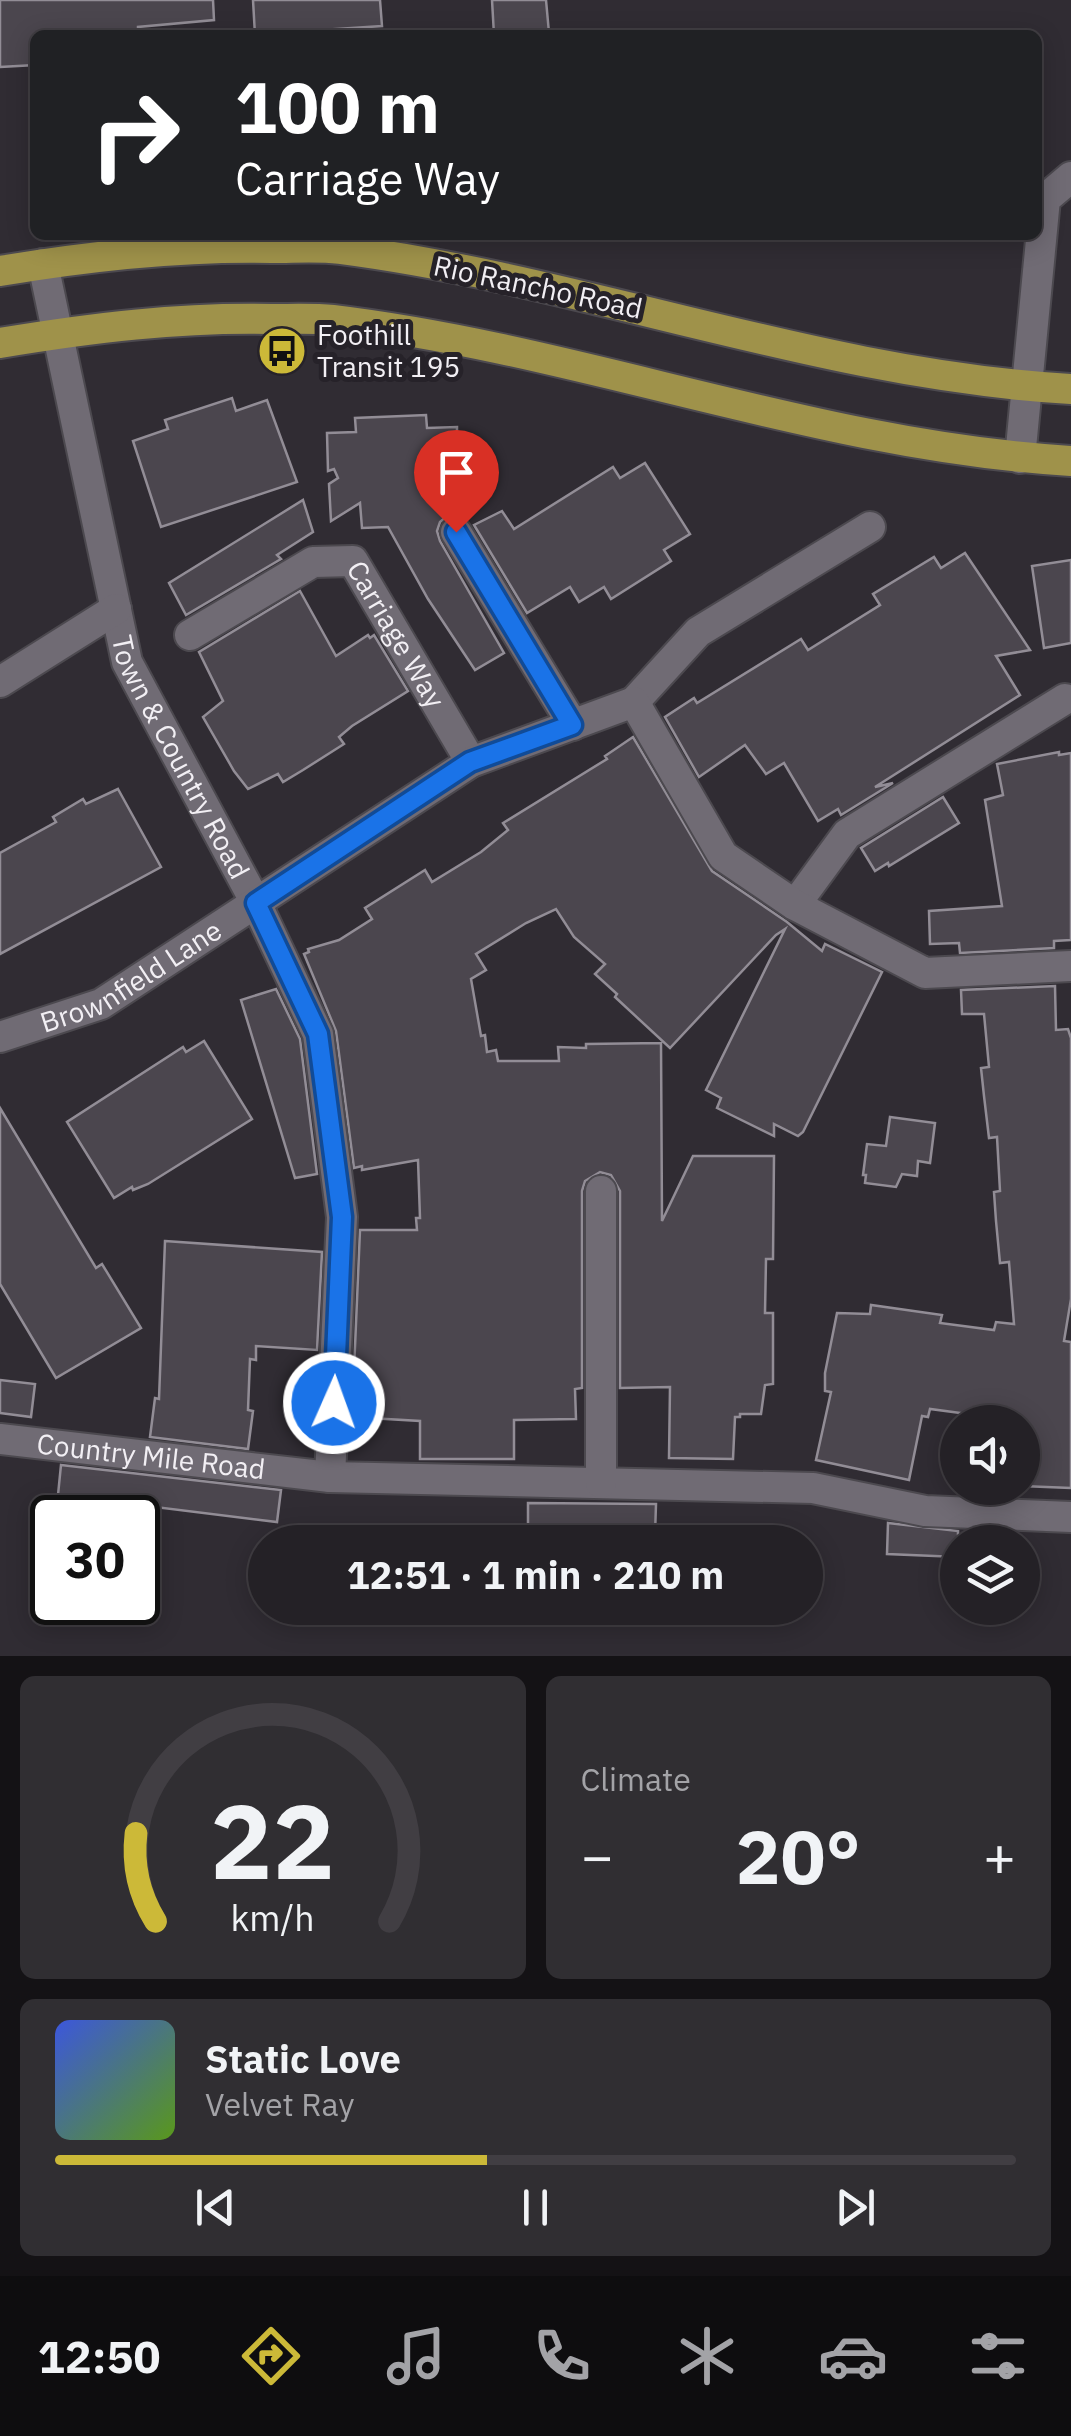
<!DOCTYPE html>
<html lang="en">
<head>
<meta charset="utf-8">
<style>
	:root { --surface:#242126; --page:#302e32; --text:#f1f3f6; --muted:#a3a3a7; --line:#413e43; --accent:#ccb938 }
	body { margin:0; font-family:"IBM Plex Sans",sans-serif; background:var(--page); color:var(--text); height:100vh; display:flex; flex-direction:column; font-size:38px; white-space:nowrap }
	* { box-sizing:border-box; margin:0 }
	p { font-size:32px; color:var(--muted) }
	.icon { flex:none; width:55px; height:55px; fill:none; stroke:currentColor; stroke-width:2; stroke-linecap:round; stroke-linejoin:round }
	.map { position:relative; height:1656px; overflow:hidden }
	.sheet { display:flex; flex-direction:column; gap:20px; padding:20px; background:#141215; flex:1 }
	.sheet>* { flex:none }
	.hud { position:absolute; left:30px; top:30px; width:1012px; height:210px; border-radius:15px; box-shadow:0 5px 25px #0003,0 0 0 2px var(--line); background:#202124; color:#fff; overflow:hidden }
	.controls { position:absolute; left:940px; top:1405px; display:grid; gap:20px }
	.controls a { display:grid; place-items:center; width:100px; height:100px; border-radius:50%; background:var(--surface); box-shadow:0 5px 25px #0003,0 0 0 2px var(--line); font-size:50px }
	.speed { position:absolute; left:30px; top:1495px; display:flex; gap:20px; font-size:50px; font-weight:700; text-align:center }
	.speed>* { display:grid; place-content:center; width:130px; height:130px; border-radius:50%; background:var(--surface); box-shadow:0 5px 25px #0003,0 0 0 2px var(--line); line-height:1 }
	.speed .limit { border:5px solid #111; border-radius:15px; background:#fff; color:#111 }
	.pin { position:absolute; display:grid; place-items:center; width:85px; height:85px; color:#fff; margin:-102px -42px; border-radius:50% 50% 50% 0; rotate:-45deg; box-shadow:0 0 10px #0007 }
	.pin .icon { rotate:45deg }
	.me { position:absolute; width:110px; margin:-55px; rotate:2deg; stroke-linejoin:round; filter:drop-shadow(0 0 8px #0008) }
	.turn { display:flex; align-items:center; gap:35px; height:210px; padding:0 40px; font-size:45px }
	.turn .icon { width:130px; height:130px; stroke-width:2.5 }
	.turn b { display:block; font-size:70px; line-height:85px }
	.big { font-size:75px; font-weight:800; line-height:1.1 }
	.sheet .widget { flex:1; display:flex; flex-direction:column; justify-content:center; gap:15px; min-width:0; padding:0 35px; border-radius:15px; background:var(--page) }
	.sheet .dial { align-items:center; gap:0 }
	.dial svg { height:260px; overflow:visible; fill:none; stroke:var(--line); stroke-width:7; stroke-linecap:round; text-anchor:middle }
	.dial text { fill:var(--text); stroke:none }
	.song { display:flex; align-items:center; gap:30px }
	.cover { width:120px; height:120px; border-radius:15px; background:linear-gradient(135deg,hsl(230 70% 55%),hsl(90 70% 35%)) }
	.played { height:10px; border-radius:5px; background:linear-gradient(90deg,var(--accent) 45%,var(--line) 45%) }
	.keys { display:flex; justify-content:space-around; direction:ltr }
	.heat { display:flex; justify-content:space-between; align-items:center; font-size:55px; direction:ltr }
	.sheet .tiles { flex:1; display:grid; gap:20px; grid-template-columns:1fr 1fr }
	.widget:last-child { grid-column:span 2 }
	.trip { position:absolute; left:248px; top:1525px; width:575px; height:100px; border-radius:50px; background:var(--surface); box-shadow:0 5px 25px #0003,0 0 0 2px var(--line); font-weight:800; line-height:100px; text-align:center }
	.menu { display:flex; height:160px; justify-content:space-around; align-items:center; background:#0e0d0f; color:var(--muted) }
	.menu .icon { width:70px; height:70px }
	.menu .active { color:var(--accent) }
	.menu b { font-size:45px; color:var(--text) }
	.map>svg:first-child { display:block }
	.building { fill:#4b464e; stroke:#928d96; stroke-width:2.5 }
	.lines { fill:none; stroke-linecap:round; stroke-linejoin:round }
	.minor-casing { stroke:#4c494f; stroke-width:34 }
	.major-casing { stroke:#4c494f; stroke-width:34 }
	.minor { stroke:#706b74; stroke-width:30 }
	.major { stroke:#9f924a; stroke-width:30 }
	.route-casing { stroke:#114b97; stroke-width:25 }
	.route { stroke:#1a73e8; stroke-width:18 }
	.labels { text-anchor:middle; stroke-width:10; stroke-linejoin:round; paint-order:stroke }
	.street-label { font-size:28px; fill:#f2eff4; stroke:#262229 }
	.poi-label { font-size:28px; fill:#f2eff4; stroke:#262229; text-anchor:start }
</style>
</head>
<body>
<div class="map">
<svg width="1071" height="1656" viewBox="0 0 1071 1656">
	<rect width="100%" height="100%" fill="#302c33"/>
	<g class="building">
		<path d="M0,0h213l1,20 -76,7v8h-103v30l-35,2z"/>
		<path d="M253,0h127l2,26 -75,5v4h-52z"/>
		<path d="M492,0h54l3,33 -55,2z"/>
		<path d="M232,398l4,13 31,-11 30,82 -136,45 -28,-86 35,-12 -3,-9z"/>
		<path d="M426,415l1,13 30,-1v19h3l3,69 -16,1 -7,6 -3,9 3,10 64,112 -29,17 -47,-71 -40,-72 -26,1 -2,-25 -29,18 -2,-37 9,-6 -4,-9 -6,2 -1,-38 29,-1 -1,-14z"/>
		<path d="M645,463l45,71 -26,16 7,11 -60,38 -7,-12 -25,15 -9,-15 -43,26 -53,-88 28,-14 12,18 99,-62 7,11z"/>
		<path d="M303,500l10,32 -36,23 4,4 -95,56 -17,-32z"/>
		<path d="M965,553l65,97 -34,6 24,39 -145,92 18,-4 -52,32 -3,-6 -20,12 -34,-58 -18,11 -21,-29 -46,32 -34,-60 29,-19 3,5 104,-64 7,11 72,-45 -7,-11 61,-37 7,11z"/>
		<path d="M1071,560v83l-27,5 -12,-82z"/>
		<path d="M300,591l36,65 32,-21 2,3 4,-3 34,56 -56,35 -13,11 5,7 -41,26 -20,12 -5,-8 -30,15 -14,-18 -31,-54 20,-16 -24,-49z"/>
		<path d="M633,737l79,134 75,51 35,29 3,-7 57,28 -79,160 -5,4 -24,-12v12l-57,-28 4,-10 -15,-8 79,-161 -9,6 -106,113 -55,-51 2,-3 -22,-20 10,-10 -31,-27 -18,-28 -30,14 -50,31 10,16 -15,9 10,57 4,-1 2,17 9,-2 2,11h61l-1,-14 28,1v-4l75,-1 1,178 31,-65h81l-1,103h-7l-1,54h8v71l-8,1 -4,29h-21v3h-5l-2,42 -64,-1 1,-71 -50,1v-197l-9,-16 -11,-3 -15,9 -3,10v197l-7,1 1,30 -62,1v39h-94v-38l-68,-4 8,-187h57l-1,-12h4l-2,-58 -56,10v-4l-8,2 -18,-137 -32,-77 5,-2 -1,-3 31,-9 33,-21 -7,-11 60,-38 7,12 49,-30 27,-22 -5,-7 104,-64 -2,-3z"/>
		<path d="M1059,752v3l12,-2v187l-17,1v7l-94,5 -1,-10 -29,1 -1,-33 73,-5 -17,-106 18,-5 -6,-31z"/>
		<path d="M118,789l43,78 -161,87v-101l56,-31 -3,-5 30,-18 3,5z"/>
		<path d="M943,797l16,26 -70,43 -1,-3 -13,8 -14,-23z"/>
		<path d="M1055,986l1,44 12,-1 3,9v261l-7,42 7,1v146l-49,-2 2,-64h-42l1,-6 -53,-7 -2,8 -6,-1 -13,64 -93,-20 15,-68 -6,-1v-18l12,-60 33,1 1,-9 71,10 -2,8 54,7 2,-8 18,2 -5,-62 -9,1 -4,-42 -2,-29 6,-1 -3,-54 -8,1 -5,-42 -3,-28 8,-1 -5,-53h-22l-1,-24z"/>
		<path d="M276,989l24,50 17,135 -22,4 -54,-178z"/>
		<path d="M204,1041l48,78 -104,65 -15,6 -1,-3 -18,11 -47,-76 116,-75 3,5z"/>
		<path d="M0,1108l96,160 6,-4 39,64 -85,50 -56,-94z"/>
		<path d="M890,1117l45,6 -5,40 -12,-2 -1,15 -15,-2 -6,13 -31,-4 1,-8h-3l4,-31 19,2z"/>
		<path d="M165,1241l157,11 -5,98 -61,-4v14l-6,-1 -2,51 5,1 -5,38 -98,-12 5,-39 4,1z"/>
		<path d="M0,1380l35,4 -4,33 -31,-4z"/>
		<path d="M61,1465l220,25 -4,32 -219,-27z"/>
		<path d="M528,1503l128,1 -1,31 -127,-1z"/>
		<path d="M888,1523l70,8v26l-71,-3z"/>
	</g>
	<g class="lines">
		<g class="minor-casing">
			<g id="minor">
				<path id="s1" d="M43,264l84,398 129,241 62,131 24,183 -12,260"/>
				<path d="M1020,458l25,-259 26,-22"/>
				<path d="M456,532l117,193"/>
				<path id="s2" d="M190,635l123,-73 40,-1 118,201"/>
				<path d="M0,682l116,-73"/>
				<path d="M634,702l64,-70 172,-105"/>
				<path d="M795,905l52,-71 218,-135"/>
				<path id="s3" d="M0,1037l101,-33 370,-242 163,-60 89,154 72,49 130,68 146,-7"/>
				<path id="s4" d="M0,1439l330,38 483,11 112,23 146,6"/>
				<path d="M601,1483v-292"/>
			</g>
		</g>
		<g class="major-casing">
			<g id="major">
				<path d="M0,271c90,-15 180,-25 272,-23 23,0 46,-2 68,1 247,32 482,126 731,140"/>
				<path d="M0,343c90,-15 180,-26 272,-24 20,0 41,-1 61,1 249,30 486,126 738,141"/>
			</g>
		</g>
		<use href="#minor" class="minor"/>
		<use href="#major" class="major"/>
	</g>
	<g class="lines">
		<g class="route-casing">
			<path id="route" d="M334,1403l8,-186 -24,-183 -62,-131 214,-141 102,-37 -116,-193"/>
		</g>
		<use href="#route" class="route"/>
	</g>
	<defs>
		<g id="bus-disc" transform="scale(2.5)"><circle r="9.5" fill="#ccb938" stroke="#262229"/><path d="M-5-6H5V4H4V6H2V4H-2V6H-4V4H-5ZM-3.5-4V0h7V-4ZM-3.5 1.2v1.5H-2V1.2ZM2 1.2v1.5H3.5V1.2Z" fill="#111"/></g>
	</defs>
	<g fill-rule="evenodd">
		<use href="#bus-disc" x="282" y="351"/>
	</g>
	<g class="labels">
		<g class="street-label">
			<text transform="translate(538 287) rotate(12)" y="10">Rio Rancho Road</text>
			<text dy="10" stroke="none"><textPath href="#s2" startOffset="268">Carriage Way</textPath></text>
			<text dy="10" stroke="none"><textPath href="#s1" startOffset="515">Town &amp; Country Road</textPath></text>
			<text dy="10" stroke="none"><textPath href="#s3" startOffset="145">Brownfield Lane</textPath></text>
			<text dy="10" stroke="none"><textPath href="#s4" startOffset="152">Country Mile Road</textPath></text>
		</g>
		<g class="poi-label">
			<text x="317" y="345">Foothill<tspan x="317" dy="32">Transit 195</tspan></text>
		</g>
	</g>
</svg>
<div class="controls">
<a><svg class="icon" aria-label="sound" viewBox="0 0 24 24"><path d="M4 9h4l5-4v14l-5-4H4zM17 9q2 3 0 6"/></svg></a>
<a><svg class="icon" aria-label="layers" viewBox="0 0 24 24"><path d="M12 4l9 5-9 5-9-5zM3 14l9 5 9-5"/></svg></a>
</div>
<div class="speed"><div class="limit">30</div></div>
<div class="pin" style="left:456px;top:532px;background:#d93025"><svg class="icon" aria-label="arrive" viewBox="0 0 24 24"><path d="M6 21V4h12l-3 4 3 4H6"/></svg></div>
<svg class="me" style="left:334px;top:1403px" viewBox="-20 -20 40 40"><circle r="17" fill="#1a73e8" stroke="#fff" stroke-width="3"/><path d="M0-11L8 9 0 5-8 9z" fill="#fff"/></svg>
<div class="trip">12:51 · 1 min · 210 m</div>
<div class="hud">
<div class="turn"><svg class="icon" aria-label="right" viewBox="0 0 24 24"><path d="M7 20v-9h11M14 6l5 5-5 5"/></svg><div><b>100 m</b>Carriage Way</div></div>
</div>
</div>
<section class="sheet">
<div class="tiles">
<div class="widget dial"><svg viewBox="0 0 100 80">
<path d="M14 69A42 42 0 1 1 86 69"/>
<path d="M14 69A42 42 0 0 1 8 42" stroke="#ccb938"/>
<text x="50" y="56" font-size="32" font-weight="700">22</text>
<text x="50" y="72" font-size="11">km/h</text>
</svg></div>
<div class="widget"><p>Climate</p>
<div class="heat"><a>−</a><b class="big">20°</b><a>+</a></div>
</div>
<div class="widget">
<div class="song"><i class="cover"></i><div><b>Static Love</b><p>Velvet Ray</p></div></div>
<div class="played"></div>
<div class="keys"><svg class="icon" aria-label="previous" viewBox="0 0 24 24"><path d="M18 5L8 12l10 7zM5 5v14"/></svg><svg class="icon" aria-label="pause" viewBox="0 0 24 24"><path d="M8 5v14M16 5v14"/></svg><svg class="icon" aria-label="next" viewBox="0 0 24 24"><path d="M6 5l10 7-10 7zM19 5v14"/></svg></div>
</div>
</div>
</section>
<nav class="menu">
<b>12:50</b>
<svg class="icon active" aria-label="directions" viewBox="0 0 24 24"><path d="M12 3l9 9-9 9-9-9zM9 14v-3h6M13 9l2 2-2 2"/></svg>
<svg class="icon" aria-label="music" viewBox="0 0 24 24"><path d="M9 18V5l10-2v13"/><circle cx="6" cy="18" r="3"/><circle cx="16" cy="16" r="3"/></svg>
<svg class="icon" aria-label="phone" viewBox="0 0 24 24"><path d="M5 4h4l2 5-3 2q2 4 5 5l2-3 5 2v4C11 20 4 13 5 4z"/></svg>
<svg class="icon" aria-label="climate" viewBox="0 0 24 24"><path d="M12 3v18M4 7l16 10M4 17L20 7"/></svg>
<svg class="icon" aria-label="car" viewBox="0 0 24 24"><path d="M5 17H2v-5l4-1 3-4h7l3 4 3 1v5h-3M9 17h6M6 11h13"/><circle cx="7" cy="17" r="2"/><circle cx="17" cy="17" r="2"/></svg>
<svg class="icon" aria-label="filters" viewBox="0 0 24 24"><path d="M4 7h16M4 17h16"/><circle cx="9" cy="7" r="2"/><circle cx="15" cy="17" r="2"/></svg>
</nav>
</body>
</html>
